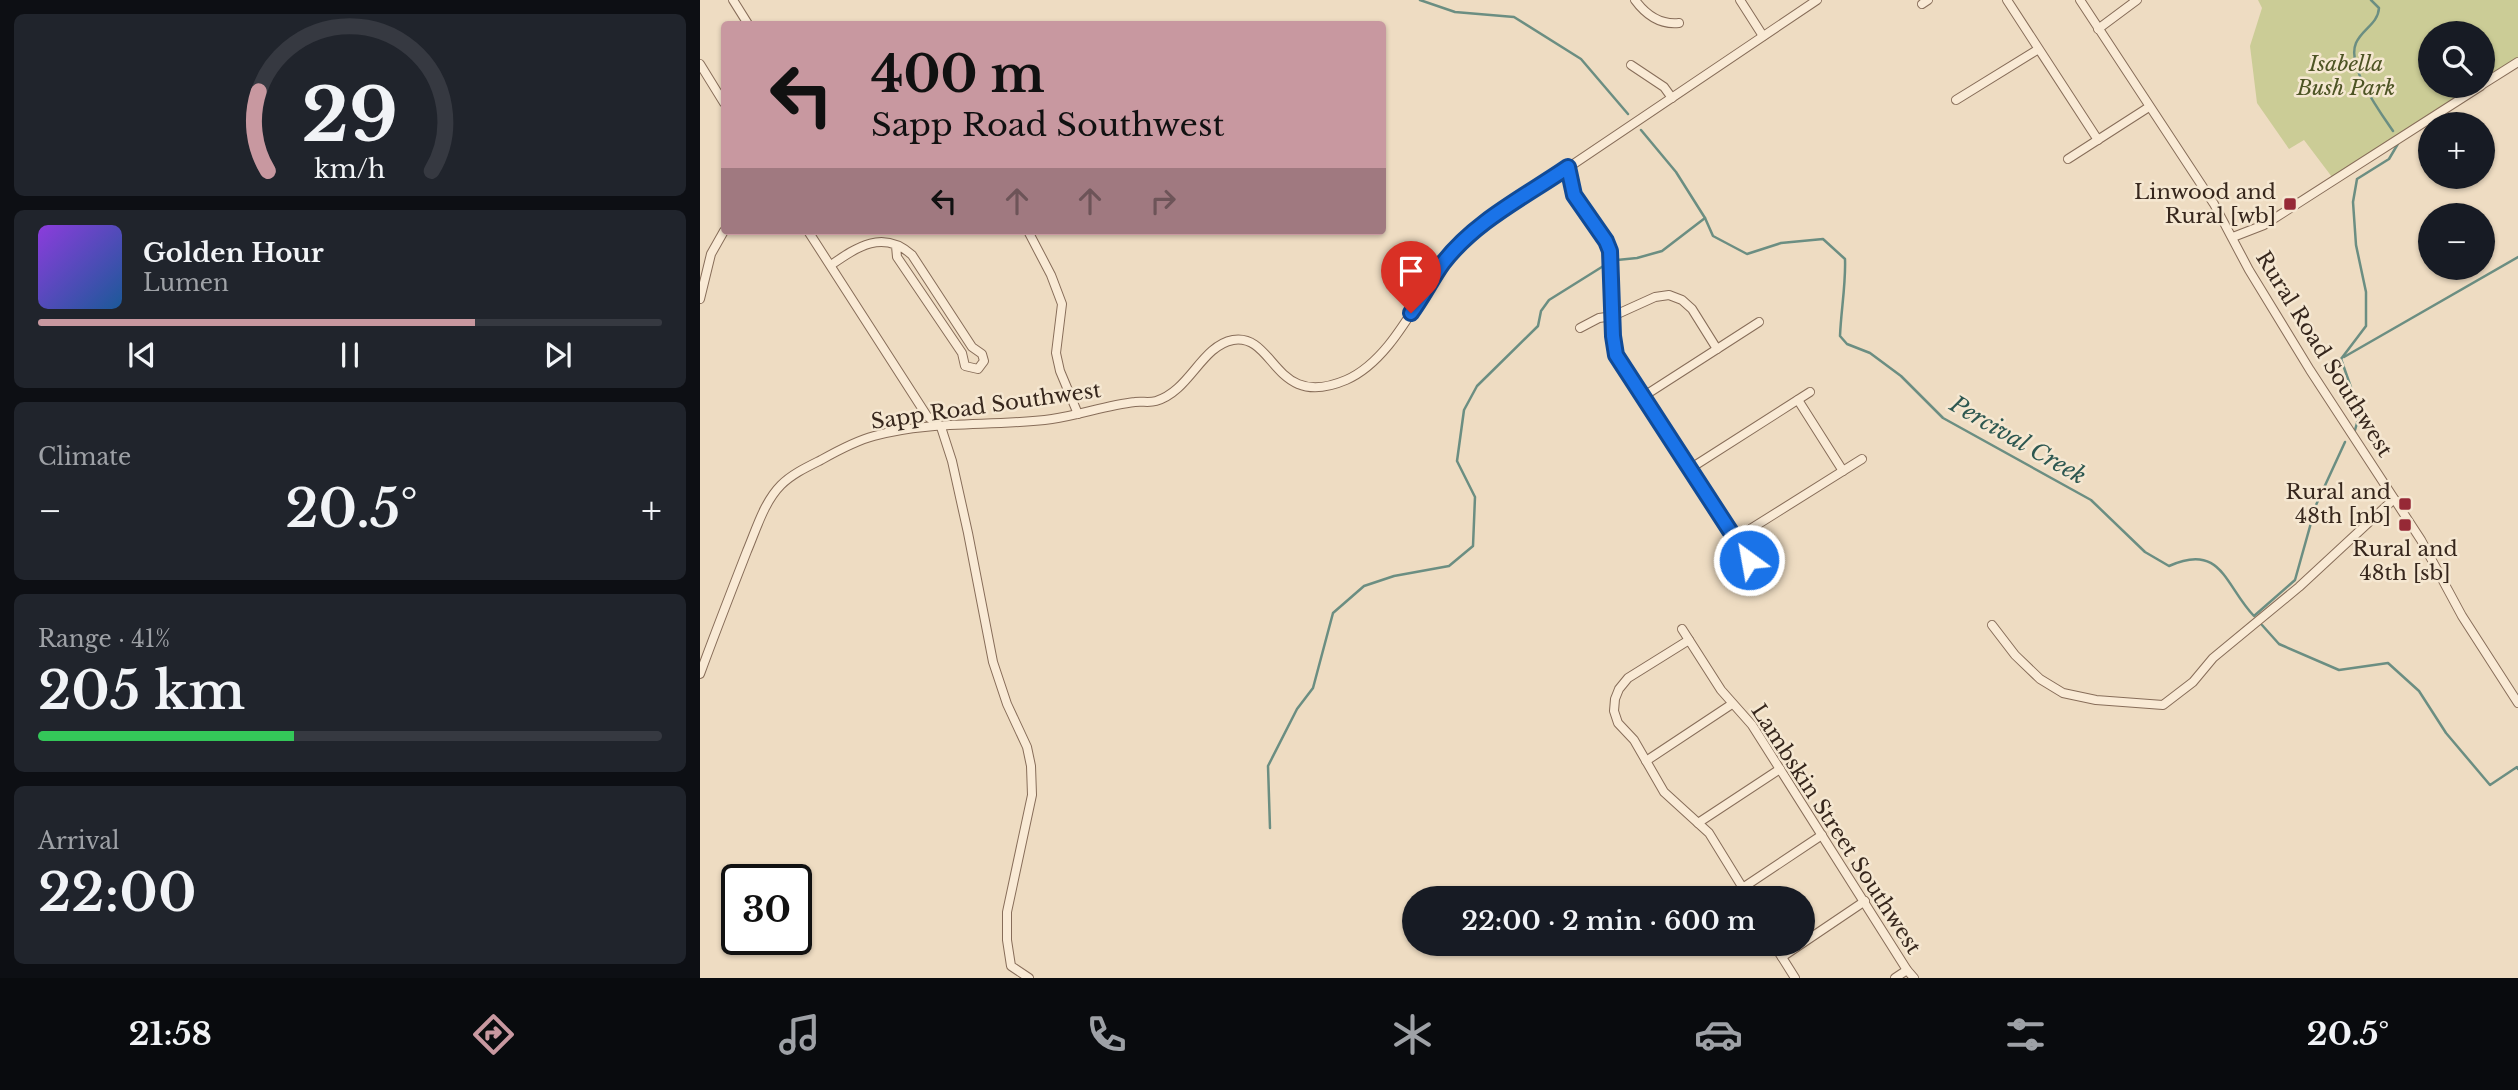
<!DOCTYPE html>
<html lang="en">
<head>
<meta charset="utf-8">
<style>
	:root { --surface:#171b24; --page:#20242c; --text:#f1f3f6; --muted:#9ea1a6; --line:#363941; --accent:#c898a0 }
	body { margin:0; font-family:"Libre Baskerville",serif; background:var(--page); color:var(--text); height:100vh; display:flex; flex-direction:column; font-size:26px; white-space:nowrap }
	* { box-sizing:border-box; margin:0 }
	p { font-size:23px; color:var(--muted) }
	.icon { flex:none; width:38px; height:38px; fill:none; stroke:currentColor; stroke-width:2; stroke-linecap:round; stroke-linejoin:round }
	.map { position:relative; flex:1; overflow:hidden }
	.details { display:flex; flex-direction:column; gap:14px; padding:14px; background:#0d0f14; width:700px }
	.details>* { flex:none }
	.hud { position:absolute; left:21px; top:21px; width:665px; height:214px; border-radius:7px; box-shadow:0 2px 5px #0004; background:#c898a0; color:#111; overflow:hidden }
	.fabs { position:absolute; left:1718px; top:21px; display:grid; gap:14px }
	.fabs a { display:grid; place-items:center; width:77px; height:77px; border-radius:50%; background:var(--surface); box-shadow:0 2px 5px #0004; font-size:35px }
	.speed { position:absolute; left:21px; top:864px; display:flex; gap:14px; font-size:35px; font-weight:700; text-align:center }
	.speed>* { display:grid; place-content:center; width:91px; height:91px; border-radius:50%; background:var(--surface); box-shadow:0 2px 5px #0004; line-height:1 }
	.speed .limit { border:4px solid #111; border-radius:10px; background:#fff; color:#111 }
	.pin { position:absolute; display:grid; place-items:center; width:60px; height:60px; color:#fff; margin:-72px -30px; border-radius:50% 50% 50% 0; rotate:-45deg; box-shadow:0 0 7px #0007 }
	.pin .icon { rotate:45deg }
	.me { position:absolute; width:77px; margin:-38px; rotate:328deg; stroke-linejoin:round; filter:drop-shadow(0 0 5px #0008) }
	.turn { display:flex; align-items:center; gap:24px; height:147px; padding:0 35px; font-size:32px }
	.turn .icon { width:91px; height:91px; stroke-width:2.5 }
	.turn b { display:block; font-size:49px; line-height:60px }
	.lanes { display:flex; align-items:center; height:66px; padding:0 35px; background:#0003; justify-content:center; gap:35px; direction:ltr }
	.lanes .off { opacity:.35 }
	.big { font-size:52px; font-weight:600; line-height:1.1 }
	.details .card { flex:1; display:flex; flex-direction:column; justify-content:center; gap:10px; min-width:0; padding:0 24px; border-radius:10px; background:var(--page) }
	.details .dial { align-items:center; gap:0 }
	.dial svg { height:182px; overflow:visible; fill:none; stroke:var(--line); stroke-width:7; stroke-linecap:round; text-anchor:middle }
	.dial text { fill:var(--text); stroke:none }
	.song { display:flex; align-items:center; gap:21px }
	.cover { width:84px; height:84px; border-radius:10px; background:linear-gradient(135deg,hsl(270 70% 55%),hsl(210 70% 35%)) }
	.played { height:7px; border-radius:4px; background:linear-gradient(90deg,var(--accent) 70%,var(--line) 70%) }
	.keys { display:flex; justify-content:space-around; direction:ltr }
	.heat { display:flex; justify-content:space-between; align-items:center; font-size:38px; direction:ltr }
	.charge { height:10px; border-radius:5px; background:linear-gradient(90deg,#34c759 41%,var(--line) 0) }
	.trip { position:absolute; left:702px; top:886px; width:413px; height:70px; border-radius:35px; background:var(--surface); box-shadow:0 2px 5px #0004; font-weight:600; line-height:70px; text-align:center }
	.tabs { display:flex; height:112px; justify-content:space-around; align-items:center; background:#090b0e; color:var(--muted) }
	.tabs .icon { width:49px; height:49px }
	.tabs .current { color:var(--accent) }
	.tabs b { font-size:32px; color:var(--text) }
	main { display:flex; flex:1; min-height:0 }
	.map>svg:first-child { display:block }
	.green { fill:#cbcc96 }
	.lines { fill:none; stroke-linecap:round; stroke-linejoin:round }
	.stream { stroke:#6b8e82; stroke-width:2.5 }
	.minor-casing { stroke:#876d59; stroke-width:10 }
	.minor { stroke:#f9ead5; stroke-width:8 }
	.route-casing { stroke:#114b97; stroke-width:18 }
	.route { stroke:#1a73e8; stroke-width:12 }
	.poi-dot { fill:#962936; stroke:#f5e7d1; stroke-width:2.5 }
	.labels { text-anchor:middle; stroke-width:5; stroke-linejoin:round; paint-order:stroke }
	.park-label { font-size:21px; font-style:italic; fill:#4d5424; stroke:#f5e7d1 }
	.poi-label { font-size:21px; fill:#37271d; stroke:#f5e7d1; text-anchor:end }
	.street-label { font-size:21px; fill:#37271d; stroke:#f5e7d1 }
	.water-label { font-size:23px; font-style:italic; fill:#2d5750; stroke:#f5e7d1 }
</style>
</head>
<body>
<main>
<section class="details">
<div class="card dial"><svg viewBox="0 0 100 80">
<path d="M14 69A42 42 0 1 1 86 69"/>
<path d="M14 69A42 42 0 0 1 10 34" stroke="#c898a0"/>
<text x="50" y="56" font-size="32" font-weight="700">29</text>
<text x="50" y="72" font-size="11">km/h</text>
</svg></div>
<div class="card">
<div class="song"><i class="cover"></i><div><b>Golden Hour</b><p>Lumen</p></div></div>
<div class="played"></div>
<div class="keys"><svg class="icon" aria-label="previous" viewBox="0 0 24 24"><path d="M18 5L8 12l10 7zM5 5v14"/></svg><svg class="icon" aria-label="pause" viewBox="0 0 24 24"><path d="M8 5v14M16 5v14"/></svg><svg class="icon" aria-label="next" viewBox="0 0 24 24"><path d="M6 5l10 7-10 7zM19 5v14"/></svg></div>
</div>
<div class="card"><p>Climate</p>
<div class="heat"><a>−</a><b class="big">20.5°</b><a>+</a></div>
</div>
<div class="card"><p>Range · 41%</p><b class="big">205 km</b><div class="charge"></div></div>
<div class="card"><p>Arrival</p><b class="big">22:00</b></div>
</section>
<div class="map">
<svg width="1818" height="978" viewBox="0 0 1818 978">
	<rect width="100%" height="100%" fill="#eedcc2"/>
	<path class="green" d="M1558,0h260v58l-35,22v-47h-52v53h44l-143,91 -28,-37 -15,9 -32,-46 -7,-57 12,-38z"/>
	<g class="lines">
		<g class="stream">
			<path d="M720,0l35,12 59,5 67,42 47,55"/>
			<path d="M1671,0l8,8c-1,16 -17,21 -23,35 -10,23 24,69 37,88"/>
			<path d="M941,130l35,42 29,46 8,18 34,18 34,-11 42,-4 22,20c1,25 -4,51 -5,77l7,8 23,9 31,23 42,42 148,82 54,52 24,14c53,-24 56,20 85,50l41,-36 21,-75 29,-63"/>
			<path d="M917,260l20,-2 25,-7 43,-33"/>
			<path d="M1644,357l174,-100"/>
			<path d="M1641,359l25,-33v-34l-10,-47 -3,-43 4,-23 32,-20 10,-17"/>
			<path d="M1641,359l19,54 -5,17"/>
			<path d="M1562,625l17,19 60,26 49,-7 31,28 27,42 44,52 27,-18 1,2"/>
			<path d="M570,828l-2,-62 29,-57 16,-21 20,-75 31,-27 30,-10 55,-10 24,-20 2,-49 -18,-36 7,-51 13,-24 61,-60 3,-15 8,-11 56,-35"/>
		</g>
		<g class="minor-casing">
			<g id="minor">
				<path d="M33,0l15,24"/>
				<path d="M935,0c11,15 25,25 44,23"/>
				<path d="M1040,0l23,36"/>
				<path d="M1307,0l91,140"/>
				<path d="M1380,0l134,204 35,66 61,100 111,170 41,76 56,87"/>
				<path d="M1222,4l6,-4"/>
				<path d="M1398,29l39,-29"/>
				<path d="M0,64l24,39"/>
				<path d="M931,65l33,22 8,11"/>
				<path d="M1783,84l35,-22"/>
				<path d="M1256,100l81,-50"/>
				<path d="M1368,159l81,-52"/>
				<path d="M868,167l7,28 31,46 4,10 3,85 3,19 133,205"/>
				<path d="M108,231l119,185 14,11 11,34 16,72 25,129 14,42 20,43 4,19 1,29 -25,117v28l4,26 18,12"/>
				<path d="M328,231l23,44 11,29 -6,49 4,18 18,43"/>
				<path d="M1533,237l31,-12 217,-139"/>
				<path d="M131,265c26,-18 52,-36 81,-10l60,92 10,7 2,7 -6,8 -13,-3 -3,-13 -65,-96 -1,-11"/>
				<path d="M0,299l11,-45 13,-23"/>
				<path d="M880,328l19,-10 14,-2 42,-19 14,-2 13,5 10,9 25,40"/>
				<path d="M944,396l115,-74"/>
				<path d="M1098,400l45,71"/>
				<path d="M991,468l119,-76"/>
				<path d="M1036,538l126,-79"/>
				<path d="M1292,625l23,30 25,24 23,14 33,7 67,5 30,-23 20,-24 86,-71 95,-88"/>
				<path d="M982,629l39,61 31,35 155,245 7,8"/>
				<path d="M989,640l-61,38 -9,11 -4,10 -1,12 4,12 16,17 30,52 45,41 40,65"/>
				<path d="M0,674c15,-41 31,-82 47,-123 9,-21 17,-49 34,-66 11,-11 26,-18 40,-25 16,-9 34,-19 53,-24 57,-16 120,-9 178,-17 28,-4 55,-14 83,-17 7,-1 14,1 21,-1 34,-10 45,-55 77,-61 43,-7 40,71 113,40 44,-19 70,-79 97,-116 10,-14 24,-26 37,-37l337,-227"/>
				<path d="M946,761l86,-57"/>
				<path d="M998,823l82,-54"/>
				<path d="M1044,887l78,-52"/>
				<path d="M1073,943l22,35"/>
				<path d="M1082,957l83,-56"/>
				<path d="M1195,978l12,-8"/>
			</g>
		</g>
		<use href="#minor" class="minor"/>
	</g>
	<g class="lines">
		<g class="route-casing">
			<path id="route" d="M711,313c12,-16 21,-35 32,-50 32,-42 83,-67 125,-96l6,28 32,46 4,10 3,85 3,19 133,205"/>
		</g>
		<use href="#route" class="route"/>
	</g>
	<g class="poi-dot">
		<rect x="1583" y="197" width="14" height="14" rx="3.5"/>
		<rect x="1698" y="497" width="14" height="14" rx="3.5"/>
		<rect x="1698" y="518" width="14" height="14" rx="3.5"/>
	</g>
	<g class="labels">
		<g class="park-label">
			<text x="1646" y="71">Isabella<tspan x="1646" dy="24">Bush Park</tspan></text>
		</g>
		<g class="poi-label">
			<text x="1576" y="199">Linwood and<tspan x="1576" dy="24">Rural [wb]</tspan></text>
			<text x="1691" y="499">Rural and<tspan x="1691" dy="24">48th [nb]</tspan></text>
			<text x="1705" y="556" text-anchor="middle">Rural and<tspan x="1705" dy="24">48th [sb]</tspan></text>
		</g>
		<g class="street-label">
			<text transform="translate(1624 354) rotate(58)" y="7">Rural Road Southwest</text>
			<text transform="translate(286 406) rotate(-8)" y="7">Sapp Road Southwest</text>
			<text transform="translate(1136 829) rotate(57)" y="7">Lambskin Street Southwest</text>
		</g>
		<g class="water-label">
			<text transform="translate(1318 440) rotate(30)" y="8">Percival Creek</text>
		</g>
	</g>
</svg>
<div class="fabs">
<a><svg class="icon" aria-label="search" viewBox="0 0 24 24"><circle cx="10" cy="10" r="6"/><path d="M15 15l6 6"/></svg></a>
<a>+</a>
<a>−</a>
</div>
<div class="speed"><div class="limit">30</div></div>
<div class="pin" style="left:711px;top:313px;background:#d93025"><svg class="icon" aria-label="arrive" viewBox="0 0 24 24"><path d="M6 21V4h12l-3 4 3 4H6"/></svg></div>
<svg class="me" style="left:1049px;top:560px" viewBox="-20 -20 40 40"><circle r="17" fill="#1a73e8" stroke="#fff" stroke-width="3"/><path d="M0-11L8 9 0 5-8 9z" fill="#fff"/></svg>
<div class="trip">22:00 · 2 min · 600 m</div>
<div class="hud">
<div class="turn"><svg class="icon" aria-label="left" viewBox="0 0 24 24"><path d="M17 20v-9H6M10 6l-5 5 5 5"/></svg><div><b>400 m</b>Sapp Road Southwest</div></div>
<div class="lanes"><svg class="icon" aria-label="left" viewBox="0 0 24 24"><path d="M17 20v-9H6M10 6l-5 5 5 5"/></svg><svg class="icon off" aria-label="ahead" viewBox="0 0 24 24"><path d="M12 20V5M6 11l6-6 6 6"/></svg><svg class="icon off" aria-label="ahead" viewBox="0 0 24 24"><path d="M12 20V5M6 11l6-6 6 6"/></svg><svg class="icon off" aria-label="right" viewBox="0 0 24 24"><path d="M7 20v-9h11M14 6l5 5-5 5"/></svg></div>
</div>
</div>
</main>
<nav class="tabs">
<b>21:58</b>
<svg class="icon current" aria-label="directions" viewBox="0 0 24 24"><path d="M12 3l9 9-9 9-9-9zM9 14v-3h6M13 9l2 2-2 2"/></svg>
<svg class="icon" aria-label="music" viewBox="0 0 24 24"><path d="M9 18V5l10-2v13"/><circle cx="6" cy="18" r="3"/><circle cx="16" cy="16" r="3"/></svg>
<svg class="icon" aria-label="phone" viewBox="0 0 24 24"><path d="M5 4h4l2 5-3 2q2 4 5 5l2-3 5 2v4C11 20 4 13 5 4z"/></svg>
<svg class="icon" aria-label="climate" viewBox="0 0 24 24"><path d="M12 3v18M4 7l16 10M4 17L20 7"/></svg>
<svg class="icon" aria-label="car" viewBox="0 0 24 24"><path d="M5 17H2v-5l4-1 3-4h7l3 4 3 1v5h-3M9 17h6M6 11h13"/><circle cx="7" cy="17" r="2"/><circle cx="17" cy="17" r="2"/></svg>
<svg class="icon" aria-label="filters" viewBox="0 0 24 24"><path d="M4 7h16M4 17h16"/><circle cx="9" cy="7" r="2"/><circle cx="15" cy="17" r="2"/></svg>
<b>20.5°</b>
</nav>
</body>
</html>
